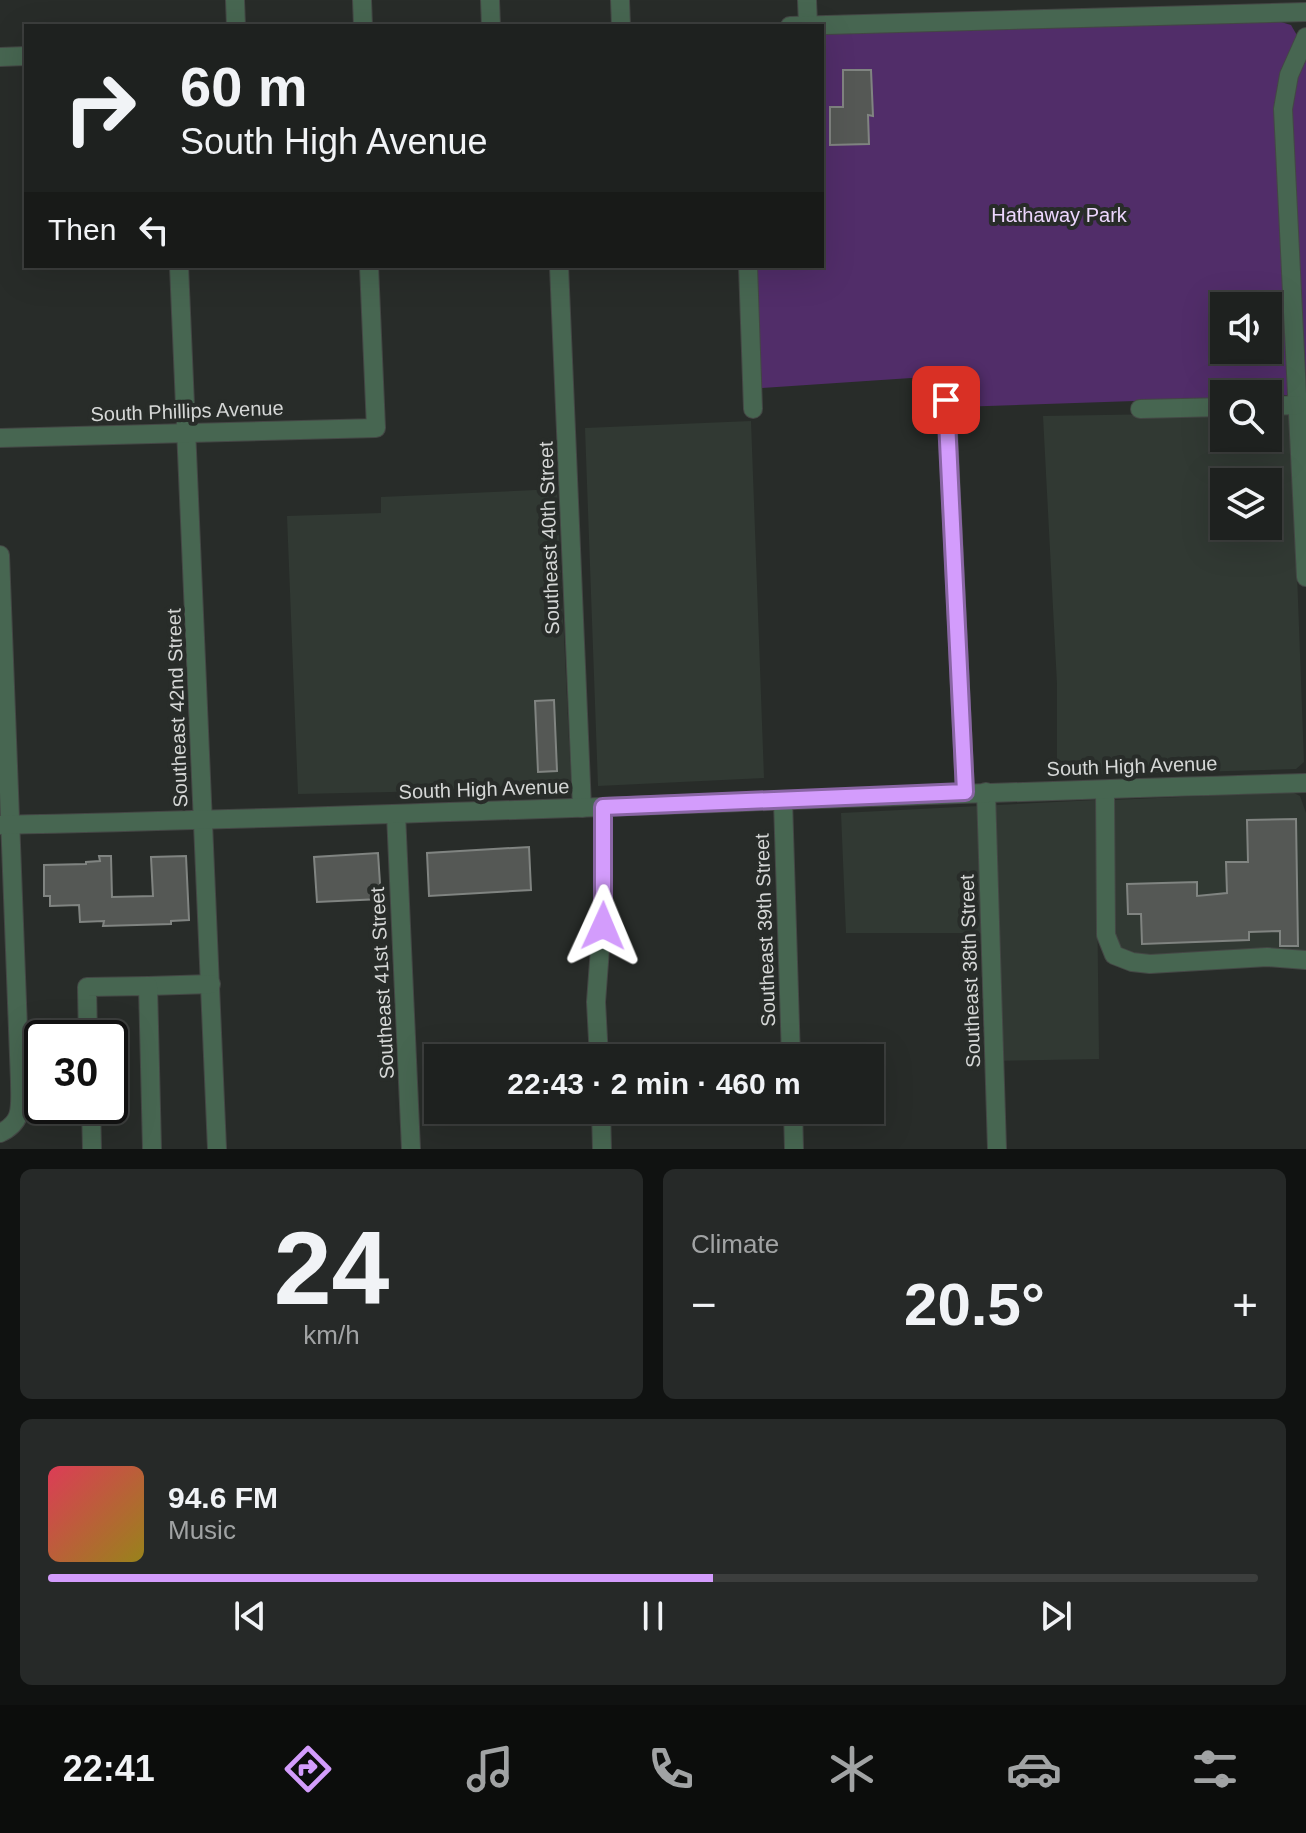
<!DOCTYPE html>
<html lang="en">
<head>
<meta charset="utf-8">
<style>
	:root { --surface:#1e211f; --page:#262928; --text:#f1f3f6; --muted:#a1a3a4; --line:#3c3e3d; --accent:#d39cfc }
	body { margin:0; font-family:Arial,sans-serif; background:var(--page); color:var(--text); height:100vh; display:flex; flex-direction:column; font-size:30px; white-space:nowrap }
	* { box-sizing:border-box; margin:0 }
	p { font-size:26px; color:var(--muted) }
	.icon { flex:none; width:44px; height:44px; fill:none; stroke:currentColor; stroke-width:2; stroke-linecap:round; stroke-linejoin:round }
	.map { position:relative; height:1149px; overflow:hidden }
	.details { display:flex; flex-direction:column; gap:20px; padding:20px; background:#101211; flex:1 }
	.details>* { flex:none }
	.guide { position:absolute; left:24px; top:24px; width:800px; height:244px; border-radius:0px; box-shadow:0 8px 32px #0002,0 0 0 2px var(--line); background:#1e211f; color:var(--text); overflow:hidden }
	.fabs { position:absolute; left:1210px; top:292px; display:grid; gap:16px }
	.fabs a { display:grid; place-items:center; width:72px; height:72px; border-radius:0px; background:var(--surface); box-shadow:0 8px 32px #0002,0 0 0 2px var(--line); font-size:40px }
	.speed { position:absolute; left:24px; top:1020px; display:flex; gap:16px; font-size:40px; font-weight:700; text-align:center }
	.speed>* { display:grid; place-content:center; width:104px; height:104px; border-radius:50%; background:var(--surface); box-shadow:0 8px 32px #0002,0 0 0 2px var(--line); line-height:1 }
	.speed .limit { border:4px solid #111; border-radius:12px; background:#fff; color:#111 }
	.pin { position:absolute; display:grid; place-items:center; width:68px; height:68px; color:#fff; margin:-34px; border-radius:16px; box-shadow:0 4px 12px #0006 }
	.me { position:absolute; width:88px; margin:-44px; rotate:1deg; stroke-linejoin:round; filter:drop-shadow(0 0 6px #0008) }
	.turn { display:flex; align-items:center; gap:28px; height:168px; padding:0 24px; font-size:36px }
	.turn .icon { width:104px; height:104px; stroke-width:2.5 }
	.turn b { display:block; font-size:56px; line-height:68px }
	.then { display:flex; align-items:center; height:76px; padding:0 24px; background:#0003; gap:16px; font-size:30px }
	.big { font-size:60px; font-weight:700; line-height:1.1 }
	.details .widget { flex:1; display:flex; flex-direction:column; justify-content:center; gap:12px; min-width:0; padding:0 28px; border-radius:12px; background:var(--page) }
	.details .dial { align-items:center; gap:0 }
	.dial b { font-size:104px; line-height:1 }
	.song { display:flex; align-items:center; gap:24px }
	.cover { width:96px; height:96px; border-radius:12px; background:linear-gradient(135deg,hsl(350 70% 55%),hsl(50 70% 35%)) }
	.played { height:8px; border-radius:4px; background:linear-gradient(90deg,var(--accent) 55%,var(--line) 55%) }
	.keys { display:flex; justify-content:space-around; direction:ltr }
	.heat { display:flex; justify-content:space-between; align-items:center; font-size:44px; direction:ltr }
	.details .tiles { flex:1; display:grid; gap:20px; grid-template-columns:1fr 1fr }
	.widget:last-child { grid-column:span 2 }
	.trip { position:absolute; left:424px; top:1044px; width:460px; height:80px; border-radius:0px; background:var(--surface); box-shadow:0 8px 32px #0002,0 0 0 2px var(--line); font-weight:700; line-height:80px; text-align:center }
	.dock { display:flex; height:128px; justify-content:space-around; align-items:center; background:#0c0d0c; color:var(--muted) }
	.dock .icon { width:56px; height:56px }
	.dock .on { color:var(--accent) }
	.dock b { font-size:36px; color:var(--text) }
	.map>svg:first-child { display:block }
	.built { fill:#313933; fill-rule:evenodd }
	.green { fill:#512d69; fill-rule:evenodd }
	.building { fill:#555855; stroke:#808481; stroke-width:2 }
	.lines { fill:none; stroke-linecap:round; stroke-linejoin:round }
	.minor-casing { stroke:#444745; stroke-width:20 }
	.minor { stroke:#476651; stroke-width:18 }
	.route-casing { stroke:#8965a4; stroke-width:20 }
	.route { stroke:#d39cfc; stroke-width:14 }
	.labels { text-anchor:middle; stroke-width:8; stroke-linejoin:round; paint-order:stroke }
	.park-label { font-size:20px; fill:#edd7fe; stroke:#282c29 }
	.street-label { font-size:20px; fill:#d5d7d6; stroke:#282c29 }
</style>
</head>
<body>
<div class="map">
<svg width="1306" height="1149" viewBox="0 0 1306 1149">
	<rect width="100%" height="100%" fill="#282c29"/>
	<g class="built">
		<path d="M1291,412l13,350 -8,7 -239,7v-92l-14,-268 181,-3v25h44v-25zM1224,482h44v44h-44z"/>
		<path d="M751,421l13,357 -166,8 -13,-358z"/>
		<path d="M557,489l14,294 -179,9 -94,2 -11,-278 94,-3v-16z"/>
		<path d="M1292,792l8,4 6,17v138l-158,7 -21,-3 -11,-12 -2,-11 -3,-132z"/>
		<path d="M1096,800l3,259 -114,2 -2,-128h-137l-5,-120z"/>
	</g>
	<g class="green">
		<path d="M1281,22l10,3 7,12 -9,17 -1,341 -64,-1v4l-266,9 -2,-32 -194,13 -7,-122h67v-232zM1224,306h44v44h-44z"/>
		<path d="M1306,53v415l-16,-358 2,-21z"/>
	</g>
	<g class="building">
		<path d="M843,70h28l2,46 -5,-1 1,29 -39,1v-38h13z"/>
		<path d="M554,700l3,71 -19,1 -3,-71z"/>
		<path d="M1296,819l2,127h-18v-15l-31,1v8l-107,4 -1,-30h-13l-1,-30 70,-2v14l30,-3 -1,-31h22l-1,-42z"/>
		<path d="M529,847l2,43 -102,6 -2,-43z"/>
		<path d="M378,853l3,46 -64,3 -3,-45z"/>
		<path d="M99,856h12l1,41 41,-1 -2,-39 35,-1 3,64 -18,1v3l-68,2 1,-5 -24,1 -1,-17 -29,1v-10h-6v-31l42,-1v-2l14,-1z"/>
	</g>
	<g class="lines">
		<g class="minor-casing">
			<g id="minor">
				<path d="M235,0l1,26"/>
				<path d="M362,0l1,26"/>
				<path d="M490,0l1,26"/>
				<path d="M620,0l1,26"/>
				<path d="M807,0l1,25"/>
				<path d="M790,26l516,-14"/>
				<path d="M1306,37l-17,38 -6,34 23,468"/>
				<path d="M0,57l26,-1"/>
				<path d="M179,266l38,883"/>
				<path d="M559,266l23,542"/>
				<path d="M748,266l5,143"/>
				<path d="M946,390l19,402"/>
				<path d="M1268,406l29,-1"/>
				<path d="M1140,409l84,-2"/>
				<path d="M0,438l376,-10 -7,-162"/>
				<path d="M0,555l20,527c0,24 4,40 -20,51"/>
				<path d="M1105,790l1,145 8,20 18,7 18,2 117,-7 39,3"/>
				<path d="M986,792l11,357"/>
				<path d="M783,801l8,257"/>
				<path d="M396,814l15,335"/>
				<path d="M0,825c436,-9 871,-30 1306,-42"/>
				<path d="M148,986l63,-2"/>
				<path d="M88,1038l-1,-51 61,-1 4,163"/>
				<path d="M599,1058l-3,-56 7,-94v-101"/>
				<path d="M91,1106l1,43"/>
				<path d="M601,1110l1,39"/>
				<path d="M793,1110l1,39"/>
			</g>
		</g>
		<use href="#minor" class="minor"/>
	</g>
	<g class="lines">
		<g class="route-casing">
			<path id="route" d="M603,926v-119l362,-15 -19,-392"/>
		</g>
		<use href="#route" class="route"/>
	</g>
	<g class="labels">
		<g class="park-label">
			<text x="1059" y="222">Hathaway Park</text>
		</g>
		<g class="street-label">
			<text transform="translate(187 411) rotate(-2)" y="7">South Phillips Avenue</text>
			<text transform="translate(549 538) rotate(-92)" y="7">Southeast 40th Street</text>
			<text transform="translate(177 708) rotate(-92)" y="7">Southeast 42nd Street</text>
			<text transform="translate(1132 766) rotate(-2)" y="7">South High Avenue</text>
			<text transform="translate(484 789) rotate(-2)" y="7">South High Avenue</text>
			<text transform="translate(765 930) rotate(-92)" y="7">Southeast 39th Street</text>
			<text transform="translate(970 971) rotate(-92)" y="7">Southeast 38th Street</text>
			<text transform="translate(382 983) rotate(-93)" y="7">Southeast 41st Street</text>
		</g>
	</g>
</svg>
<div class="fabs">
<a><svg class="icon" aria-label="sound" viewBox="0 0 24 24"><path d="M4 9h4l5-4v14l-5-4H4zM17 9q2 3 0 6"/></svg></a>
<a><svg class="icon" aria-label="search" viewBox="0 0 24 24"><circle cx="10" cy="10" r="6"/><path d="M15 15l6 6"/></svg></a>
<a><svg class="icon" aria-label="layers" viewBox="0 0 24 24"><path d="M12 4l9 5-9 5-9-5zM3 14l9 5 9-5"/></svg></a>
</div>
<div class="speed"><div class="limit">30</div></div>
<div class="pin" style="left:946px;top:400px;background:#d93025"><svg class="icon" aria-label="arrive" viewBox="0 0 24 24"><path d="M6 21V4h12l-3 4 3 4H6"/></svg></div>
<svg class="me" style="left:603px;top:926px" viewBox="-20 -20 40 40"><path d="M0-17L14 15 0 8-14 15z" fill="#d39cfc" stroke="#fff" stroke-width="4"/></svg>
<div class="trip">22:43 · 2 min · 460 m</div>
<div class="guide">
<div class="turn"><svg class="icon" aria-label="right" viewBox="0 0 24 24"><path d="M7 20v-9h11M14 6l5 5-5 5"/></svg><div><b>60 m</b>South High Avenue</div></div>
<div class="then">Then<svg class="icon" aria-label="left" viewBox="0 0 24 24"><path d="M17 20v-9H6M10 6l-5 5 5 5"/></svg></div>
</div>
</div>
<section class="details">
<div class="tiles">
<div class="widget dial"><b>24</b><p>km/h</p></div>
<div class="widget"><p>Climate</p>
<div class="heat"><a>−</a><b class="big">20.5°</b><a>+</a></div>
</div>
<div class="widget">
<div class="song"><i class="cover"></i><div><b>94.6 FM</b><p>Music</p></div></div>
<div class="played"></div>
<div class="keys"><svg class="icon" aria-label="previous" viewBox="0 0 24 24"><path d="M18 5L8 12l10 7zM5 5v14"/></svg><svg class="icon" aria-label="pause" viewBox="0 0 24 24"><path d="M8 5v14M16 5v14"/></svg><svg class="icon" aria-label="next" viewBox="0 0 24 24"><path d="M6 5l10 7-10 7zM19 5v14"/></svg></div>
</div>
</div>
</section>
<nav class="dock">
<b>22:41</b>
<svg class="icon on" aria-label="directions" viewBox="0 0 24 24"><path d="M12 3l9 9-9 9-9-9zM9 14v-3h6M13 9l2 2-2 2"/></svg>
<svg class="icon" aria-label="music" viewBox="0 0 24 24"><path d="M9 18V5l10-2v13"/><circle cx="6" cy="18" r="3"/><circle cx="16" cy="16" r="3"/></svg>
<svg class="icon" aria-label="phone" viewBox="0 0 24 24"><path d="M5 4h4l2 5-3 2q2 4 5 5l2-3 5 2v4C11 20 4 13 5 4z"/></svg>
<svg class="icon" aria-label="climate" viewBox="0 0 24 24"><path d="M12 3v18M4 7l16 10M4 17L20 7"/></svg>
<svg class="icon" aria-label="car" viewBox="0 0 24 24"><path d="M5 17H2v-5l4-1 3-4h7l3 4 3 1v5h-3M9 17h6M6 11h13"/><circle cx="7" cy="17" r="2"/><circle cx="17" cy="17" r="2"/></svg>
<svg class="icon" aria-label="filters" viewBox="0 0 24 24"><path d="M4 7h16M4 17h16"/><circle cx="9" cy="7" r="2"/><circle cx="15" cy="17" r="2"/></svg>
</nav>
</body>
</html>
